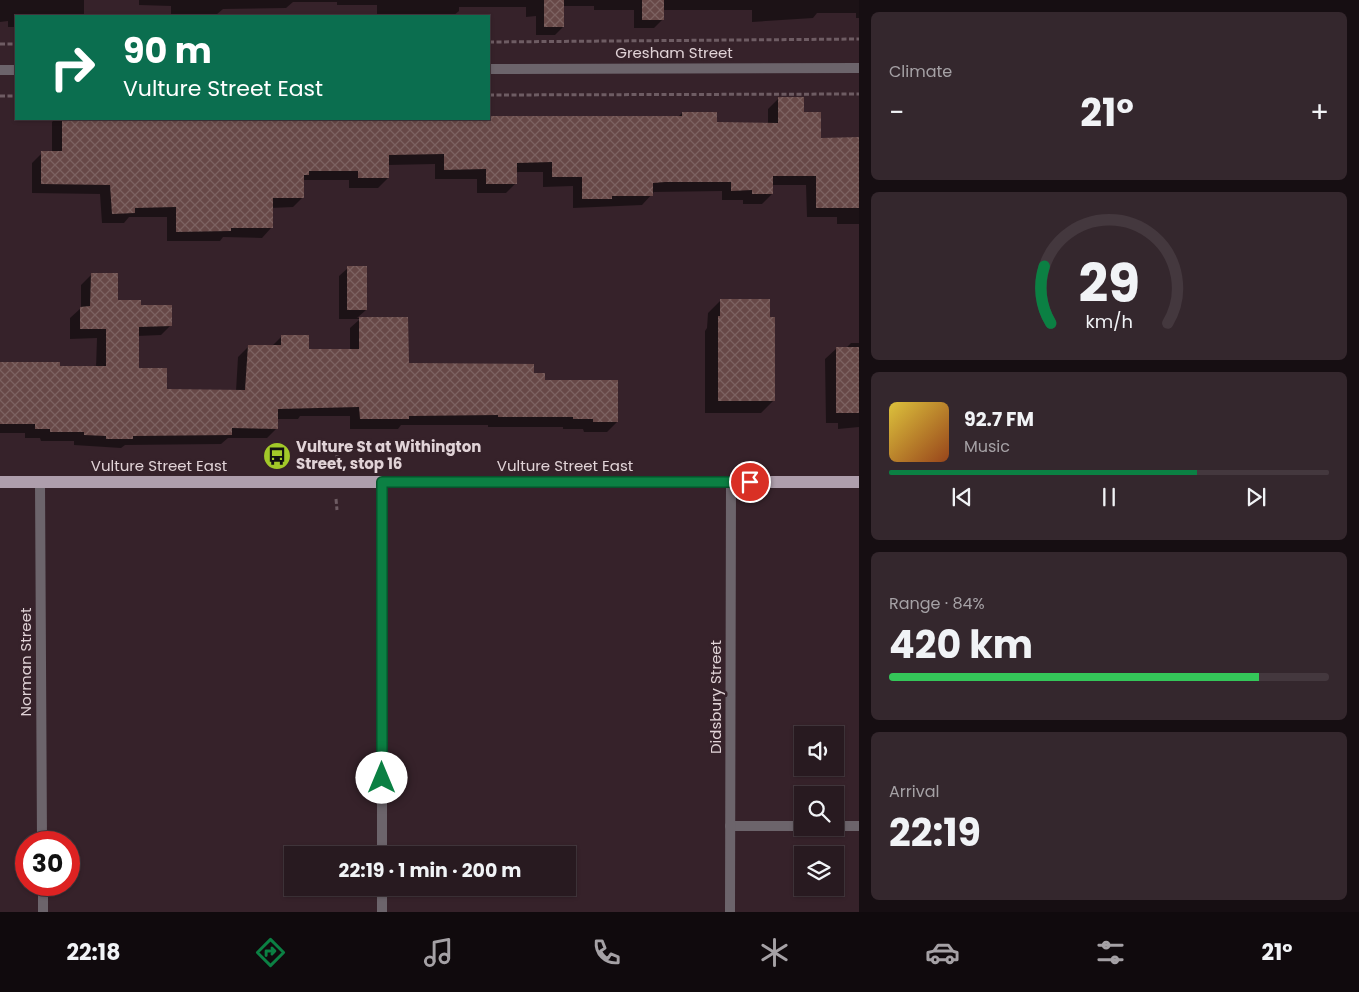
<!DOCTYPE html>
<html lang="en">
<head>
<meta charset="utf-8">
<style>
	:root { --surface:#281a20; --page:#34272d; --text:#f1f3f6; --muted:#a5a1a5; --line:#44383e; --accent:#0b8043 }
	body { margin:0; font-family:Poppins,sans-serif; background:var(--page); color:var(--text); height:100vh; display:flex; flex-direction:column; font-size:19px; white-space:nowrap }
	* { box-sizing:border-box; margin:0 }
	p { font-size:16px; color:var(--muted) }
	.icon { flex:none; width:28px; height:28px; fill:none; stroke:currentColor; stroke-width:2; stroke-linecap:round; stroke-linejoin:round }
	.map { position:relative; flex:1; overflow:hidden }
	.side { display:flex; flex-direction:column; gap:12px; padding:12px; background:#160e12; width:500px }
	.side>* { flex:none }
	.banner { position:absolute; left:15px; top:15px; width:475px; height:105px; border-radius:0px; box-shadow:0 1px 4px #0004,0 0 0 1px var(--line); background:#0b6e4f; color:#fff; overflow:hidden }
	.buttons { position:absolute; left:794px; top:726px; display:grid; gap:10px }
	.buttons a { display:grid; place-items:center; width:50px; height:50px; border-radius:0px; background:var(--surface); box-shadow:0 1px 4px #0004,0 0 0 1px var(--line); font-size:25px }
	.speed { position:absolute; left:15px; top:831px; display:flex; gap:10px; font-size:25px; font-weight:700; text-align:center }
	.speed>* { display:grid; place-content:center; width:65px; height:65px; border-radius:50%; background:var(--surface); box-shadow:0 1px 4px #0004,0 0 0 1px var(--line); line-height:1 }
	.speed .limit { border:8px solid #d22; background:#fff; color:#111 }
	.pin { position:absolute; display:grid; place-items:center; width:42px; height:42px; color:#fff; margin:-21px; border:2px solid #fff; border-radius:50%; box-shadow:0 1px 5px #0007 }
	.me { position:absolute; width:55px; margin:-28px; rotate:0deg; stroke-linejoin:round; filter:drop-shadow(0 0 4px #0008) }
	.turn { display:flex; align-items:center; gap:18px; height:105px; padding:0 25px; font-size:22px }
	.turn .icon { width:65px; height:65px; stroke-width:2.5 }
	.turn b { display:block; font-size:35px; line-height:42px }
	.big { font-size:38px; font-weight:700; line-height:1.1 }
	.side .card { flex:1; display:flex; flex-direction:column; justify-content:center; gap:8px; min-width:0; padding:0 18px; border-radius:8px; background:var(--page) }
	.side .dial { align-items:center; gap:0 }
	.dial svg { height:130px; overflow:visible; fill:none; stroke:var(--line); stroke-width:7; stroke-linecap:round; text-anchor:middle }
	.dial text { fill:var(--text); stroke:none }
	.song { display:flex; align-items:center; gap:15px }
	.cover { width:60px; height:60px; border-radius:8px; background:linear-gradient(135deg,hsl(50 70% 55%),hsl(20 70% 35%)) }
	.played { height:5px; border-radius:2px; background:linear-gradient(90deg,var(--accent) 70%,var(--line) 70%) }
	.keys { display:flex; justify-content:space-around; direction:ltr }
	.heat { display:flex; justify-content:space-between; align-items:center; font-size:28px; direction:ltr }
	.charge { height:8px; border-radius:4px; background:linear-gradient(90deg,#34c759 84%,var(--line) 0) }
	.trip { position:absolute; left:284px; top:846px; width:292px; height:50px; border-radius:0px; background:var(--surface); box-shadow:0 1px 4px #0004,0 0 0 1px var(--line); font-weight:700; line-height:50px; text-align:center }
	.menu { display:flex; height:80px; justify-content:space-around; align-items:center; background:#100a0d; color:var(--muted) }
	.menu .icon { width:35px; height:35px }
	.menu .selected { color:var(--accent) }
	.menu b { font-size:22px; color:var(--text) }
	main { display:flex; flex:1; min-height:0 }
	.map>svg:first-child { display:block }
	.shadow { fill:#0007 }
	.building { fill:url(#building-cross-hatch) }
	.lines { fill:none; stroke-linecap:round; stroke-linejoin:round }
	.path { stroke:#6e5c63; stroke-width:3; stroke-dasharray:5 2.5; stroke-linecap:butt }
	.minor { stroke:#6c646b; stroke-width:10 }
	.primary { stroke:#ae9eac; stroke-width:12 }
	.route-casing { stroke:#07532c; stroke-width:12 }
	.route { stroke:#0b8043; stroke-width:9 }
	.labels { text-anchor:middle; stroke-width:5; stroke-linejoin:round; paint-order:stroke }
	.street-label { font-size:15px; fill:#e1d3d7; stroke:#36222a }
	.poi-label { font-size:15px; font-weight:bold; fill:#e1d3d7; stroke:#36222a; text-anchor:start }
</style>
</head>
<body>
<main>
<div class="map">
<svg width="859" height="912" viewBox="0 0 859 912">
	<defs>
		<pattern id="building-cross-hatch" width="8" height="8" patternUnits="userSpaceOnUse" patternTransform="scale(1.25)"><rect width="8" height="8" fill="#674847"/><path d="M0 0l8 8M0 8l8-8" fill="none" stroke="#7c6261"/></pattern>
	</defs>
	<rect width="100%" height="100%" fill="#36222a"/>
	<g class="shadow">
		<path d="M0,0h84v15l-68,1v11h-8v-6l-8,1z"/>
		<path d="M139,0h720v18h-3v-5h-39l-4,5 -61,4v-12h-89v9l-9,9h-20v-18h-40v-4h-31v21l-8,8h-19v-19l-10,1v-10h-67v4l-6,5h-76v-11h-40v-3h-44l-7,6 -63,1 -7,6h-45v-9l-32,-1z"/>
		<path d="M778,99l25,14 17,26h39v85h-22v-7h-30l-1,-32h-34v9l-10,10h-19v-4h-21v-9l-68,1 -12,13 -69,3v-22l-30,1v-15h-27v11l-10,10h-29v-14h-42v-15l-47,1v13l-10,10h-29v-8h-46v17l-10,10 -22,1v20l-9,10 -39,-1 -3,4h-53v-24h-38l-5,6h-22l-2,-29 -68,-1v-30l10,-10h10v-31l3,-3 623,-2 4,-4 34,10 52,1v-15z"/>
		<path d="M348,268l18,42 -9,8h50v46l126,10 84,48 -10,10h-23l-1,-3h-20v-2h-75v-2h-87l-3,4h-48v-13h-50l-2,3h-21v9l-10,10h-39l-7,6 -96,1 -4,3 -47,-3v-4h-33l-1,-3h-15v-5h-25v-70l59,5h37l1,-30 -27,1v-21l11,-10v-23l10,-10 25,27 24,4 31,19 -10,10 -24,1v34l29,20 70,1 2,-34 10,-10h23l11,-11 26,15 42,-1v-22l10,-9h-21v-43z"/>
		<path d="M721,300l53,100 -13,13h-56v-82l2,-3 1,-15z"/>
		<path d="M851,343h8v84l-21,2v-6h-12l-1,-64 12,-11h9z"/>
	</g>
	<g class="building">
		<rect x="544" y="0" width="20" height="27"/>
		<rect x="642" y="0" width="22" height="20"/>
		<path d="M778,97h26v15h17v26l38,-1v71h-43v-32h-43v18h-21v-4l-21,1v-9h-66l-12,1v13h-41v3h-30v-22h-30v-15l-35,1v21h-31v-15l-42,1v-16l-55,1v23h-31v-7h-49v4h-5v23h-31v30h-42v3l-55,1v-25l-41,1v5l-23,1 -2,-29 -69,-1v-33h21v-32h427v-3h193v-4h35v10l61,1z"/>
		<rect x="347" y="266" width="20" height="44"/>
		<path d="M91,273h27v27h23v5h31v21l-33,1v41h28v21l78,1 3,-45h33v-10h28v14h50v-32h49l1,46 125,1v9h11v7h73v42h-25v-3h-20v-2h-75v-2l-89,1v3h-49l-1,-12 -81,2v20l-46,-1v7l-99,1v3h-27v-3l-22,-1v-3h-34v-3h-15v-5h-35v-62h60v4h46v-37h-26v-22l10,-1z"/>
		<path d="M720,299h50v18h5v84h-57v-85h2z"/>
		<rect x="836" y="347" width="23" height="66"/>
	</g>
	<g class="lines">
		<g class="path">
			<path d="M489,42l370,-3"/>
			<path d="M0,44h16"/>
			<path d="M489,95l370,-1"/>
			<path d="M0,96h16"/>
			<path d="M337,460v-9"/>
			<path d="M336,499l1,11"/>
		</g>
		<g class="minor">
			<path d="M489,69l370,-1"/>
			<path d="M0,70h16"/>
			<path d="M40,482l2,360"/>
			<path d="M730,826h72"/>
			<path d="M835,826h24"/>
			<path d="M382,855v-373"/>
			<path d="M43,885v27"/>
			<path d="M382,912v-24"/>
			<path d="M730,912l1,-430"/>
		</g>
		<path class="primary" d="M0,482h859"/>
	</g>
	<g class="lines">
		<g class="route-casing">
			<path id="route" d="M382,778v-296h368"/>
		</g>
		<use href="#route" class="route"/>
	</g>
	<defs>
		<g id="bus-disc" transform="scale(1.4375)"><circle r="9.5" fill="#a2c929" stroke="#36222a"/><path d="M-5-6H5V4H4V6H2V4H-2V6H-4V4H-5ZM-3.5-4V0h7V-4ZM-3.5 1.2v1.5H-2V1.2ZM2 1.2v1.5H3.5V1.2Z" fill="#111"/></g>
	</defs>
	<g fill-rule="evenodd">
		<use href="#bus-disc" x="277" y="456"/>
	</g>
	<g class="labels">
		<g class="street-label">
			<text x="674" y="58">Gresham Street</text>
			<text x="159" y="471">Vulture Street East</text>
			<text x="565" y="471">Vulture Street East</text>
			<text transform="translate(26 662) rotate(-90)" y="5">Norman Street</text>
			<text transform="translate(716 697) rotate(-90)" y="5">Didsbury Street</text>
		</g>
		<g class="poi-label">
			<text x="296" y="452">Vulture St at Withington<tspan x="296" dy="17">Street, stop 16</tspan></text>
		</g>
	</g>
</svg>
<div class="buttons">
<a><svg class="icon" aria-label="sound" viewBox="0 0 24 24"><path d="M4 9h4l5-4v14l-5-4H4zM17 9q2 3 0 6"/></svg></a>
<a><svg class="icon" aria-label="search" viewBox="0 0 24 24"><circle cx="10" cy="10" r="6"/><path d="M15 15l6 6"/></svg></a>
<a><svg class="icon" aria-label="layers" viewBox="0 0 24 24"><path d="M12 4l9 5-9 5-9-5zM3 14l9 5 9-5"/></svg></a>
</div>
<div class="speed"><div class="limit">30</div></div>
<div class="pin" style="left:750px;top:482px;background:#d93025"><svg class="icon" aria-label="arrive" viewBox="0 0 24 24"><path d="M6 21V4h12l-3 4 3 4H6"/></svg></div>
<svg class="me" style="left:382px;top:778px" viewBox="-20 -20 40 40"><circle r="19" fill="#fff"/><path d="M0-13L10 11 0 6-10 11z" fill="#0b8043"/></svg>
<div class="trip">22:19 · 1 min · 200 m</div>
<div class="banner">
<div class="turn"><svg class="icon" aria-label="right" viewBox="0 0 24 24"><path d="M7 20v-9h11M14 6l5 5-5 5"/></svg><div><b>90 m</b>Vulture Street East</div></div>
</div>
</div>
<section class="side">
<div class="card"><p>Climate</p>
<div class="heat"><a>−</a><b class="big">21°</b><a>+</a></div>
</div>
<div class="card dial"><svg viewBox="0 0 100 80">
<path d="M14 69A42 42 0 1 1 86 69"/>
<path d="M14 69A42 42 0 0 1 10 34" stroke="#0b8043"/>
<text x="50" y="56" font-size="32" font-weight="700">29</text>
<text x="50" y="72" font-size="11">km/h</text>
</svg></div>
<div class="card">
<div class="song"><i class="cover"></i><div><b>92.7 FM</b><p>Music</p></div></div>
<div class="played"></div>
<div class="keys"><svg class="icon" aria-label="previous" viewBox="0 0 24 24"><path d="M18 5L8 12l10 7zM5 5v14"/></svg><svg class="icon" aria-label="pause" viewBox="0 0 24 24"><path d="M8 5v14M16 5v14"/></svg><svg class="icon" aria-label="next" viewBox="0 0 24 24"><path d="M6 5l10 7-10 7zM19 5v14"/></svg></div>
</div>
<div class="card"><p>Range · 84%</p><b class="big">420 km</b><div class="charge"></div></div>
<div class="card"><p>Arrival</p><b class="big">22:19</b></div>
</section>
</main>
<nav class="menu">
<b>22:18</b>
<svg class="icon selected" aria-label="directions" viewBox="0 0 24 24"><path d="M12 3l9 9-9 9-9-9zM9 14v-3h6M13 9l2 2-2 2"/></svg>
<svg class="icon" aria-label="music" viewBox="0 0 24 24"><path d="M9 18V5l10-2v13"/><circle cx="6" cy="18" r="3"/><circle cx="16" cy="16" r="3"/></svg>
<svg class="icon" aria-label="phone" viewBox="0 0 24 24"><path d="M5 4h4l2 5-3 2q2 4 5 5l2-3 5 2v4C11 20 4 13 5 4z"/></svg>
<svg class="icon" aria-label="climate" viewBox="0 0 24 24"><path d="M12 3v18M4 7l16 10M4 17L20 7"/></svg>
<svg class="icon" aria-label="car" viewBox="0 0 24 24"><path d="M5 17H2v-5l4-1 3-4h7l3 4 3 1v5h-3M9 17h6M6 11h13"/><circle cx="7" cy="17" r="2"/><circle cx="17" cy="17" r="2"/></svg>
<svg class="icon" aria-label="filters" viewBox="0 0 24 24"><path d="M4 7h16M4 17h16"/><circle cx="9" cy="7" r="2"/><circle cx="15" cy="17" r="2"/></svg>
<b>21°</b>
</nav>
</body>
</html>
